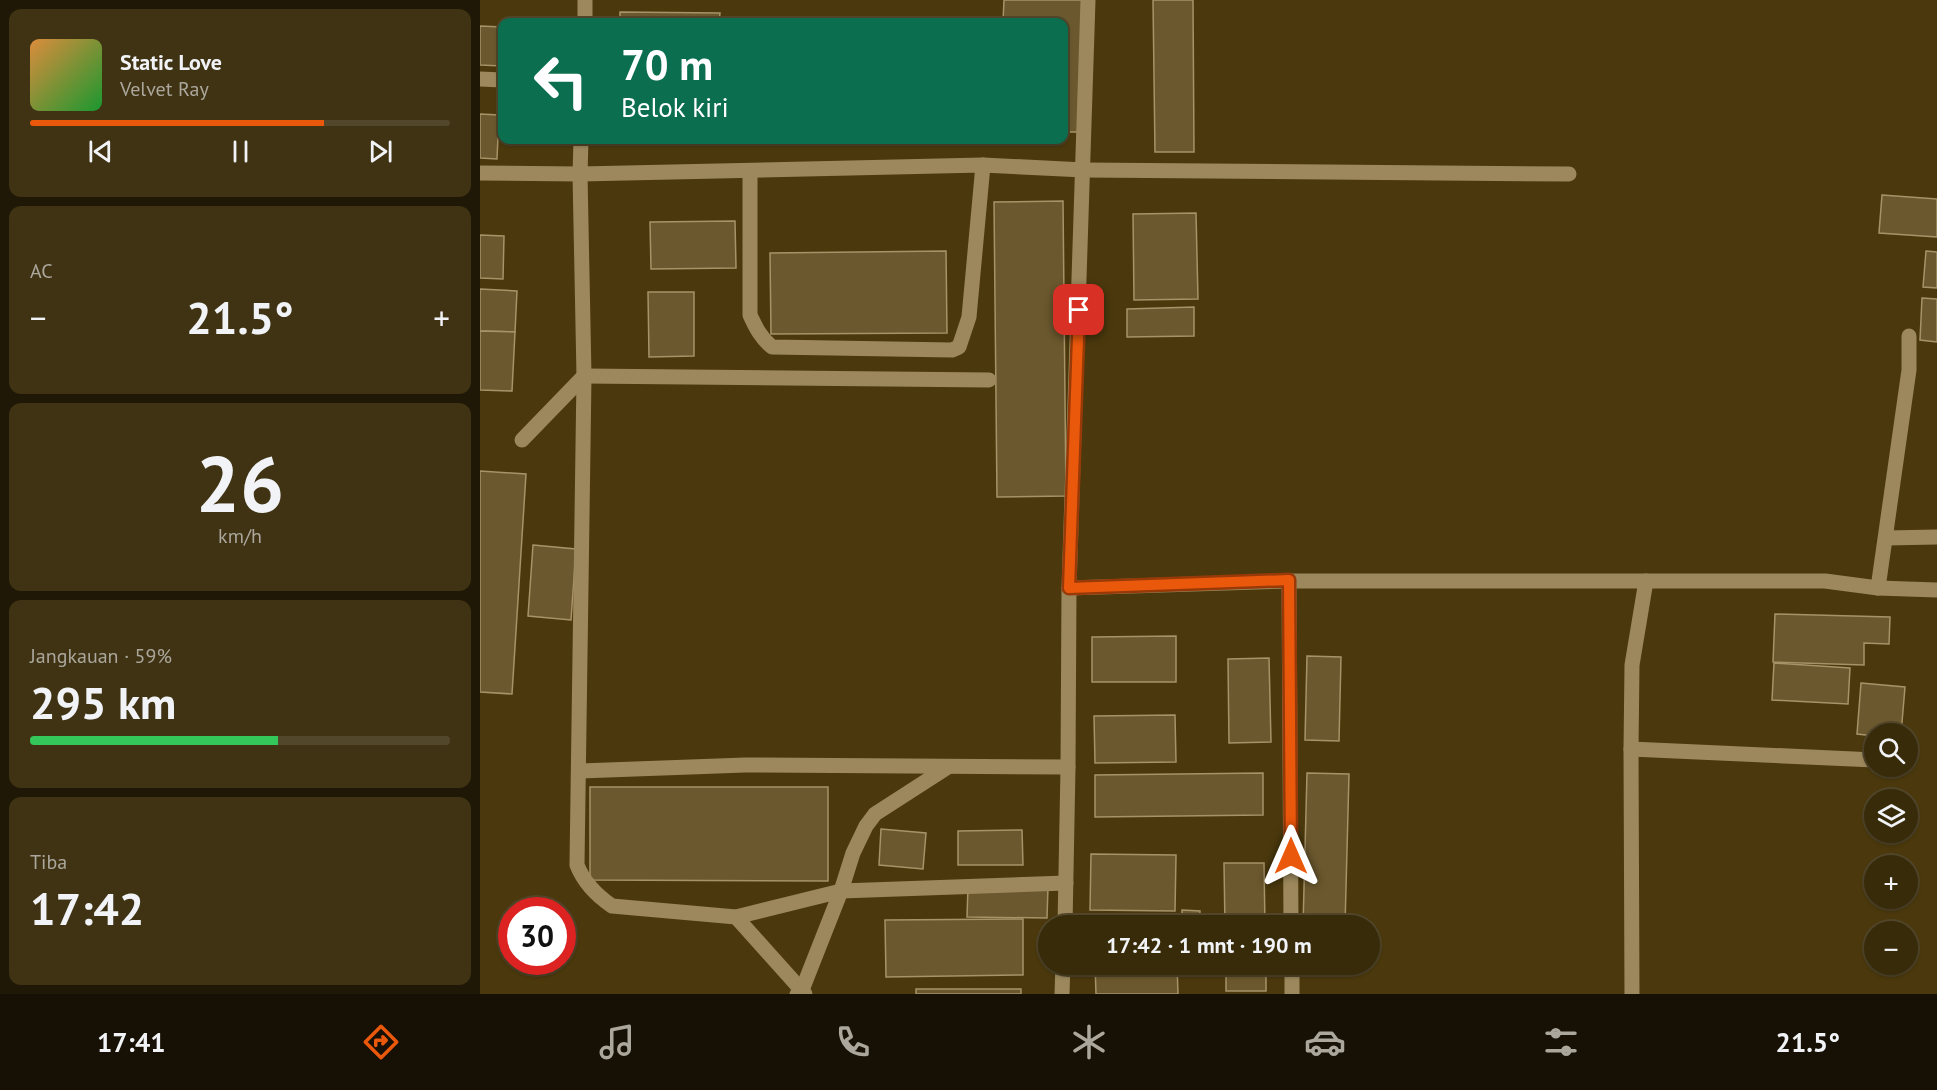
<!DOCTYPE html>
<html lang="id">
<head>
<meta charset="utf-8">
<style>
	:root { --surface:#382b0a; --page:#3f3313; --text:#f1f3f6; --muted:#aba79c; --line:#52472b; --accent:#ea580c }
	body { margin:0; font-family:"PT Sans",sans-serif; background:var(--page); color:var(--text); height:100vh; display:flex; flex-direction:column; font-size:22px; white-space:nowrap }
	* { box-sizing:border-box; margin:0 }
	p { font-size:20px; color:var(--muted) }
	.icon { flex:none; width:33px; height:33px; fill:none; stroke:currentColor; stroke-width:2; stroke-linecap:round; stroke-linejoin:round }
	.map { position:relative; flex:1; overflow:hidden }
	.details { display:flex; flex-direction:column; gap:9px; padding:9px; background:#1f1806; width:480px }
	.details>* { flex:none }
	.banner { position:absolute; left:18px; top:18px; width:570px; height:126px; border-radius:12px; box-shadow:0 2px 4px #0004,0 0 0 2px var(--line); background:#0b6e4f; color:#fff; overflow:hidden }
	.fabs { position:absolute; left:1384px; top:723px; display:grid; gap:12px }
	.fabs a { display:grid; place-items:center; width:54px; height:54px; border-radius:50%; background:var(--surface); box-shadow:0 2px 4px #0004,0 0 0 2px var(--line); font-size:30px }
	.speed { position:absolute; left:18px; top:897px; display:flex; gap:12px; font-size:30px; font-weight:700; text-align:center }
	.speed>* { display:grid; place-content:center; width:78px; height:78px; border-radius:50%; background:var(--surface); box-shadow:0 2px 4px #0004,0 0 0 2px var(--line); line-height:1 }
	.speed .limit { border:9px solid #d22; background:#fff; color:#111 }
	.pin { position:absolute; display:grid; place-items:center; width:51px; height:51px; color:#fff; margin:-26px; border-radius:12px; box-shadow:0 3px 9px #0006 }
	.me { position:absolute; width:66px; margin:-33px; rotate:0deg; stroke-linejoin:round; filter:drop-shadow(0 0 4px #0008) }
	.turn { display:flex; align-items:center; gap:21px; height:126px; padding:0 24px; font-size:27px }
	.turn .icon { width:78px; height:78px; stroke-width:2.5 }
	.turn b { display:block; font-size:42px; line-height:51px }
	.big { font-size:45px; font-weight:700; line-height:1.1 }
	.details .tile { flex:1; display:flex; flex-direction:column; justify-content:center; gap:9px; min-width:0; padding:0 21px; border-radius:12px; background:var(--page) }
	.details .dial { align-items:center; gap:0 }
	.dial b { font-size:78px; line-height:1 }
	.song { display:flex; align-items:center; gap:18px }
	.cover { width:72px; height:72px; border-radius:9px; background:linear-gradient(135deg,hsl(30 70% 55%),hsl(130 70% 35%)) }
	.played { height:6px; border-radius:3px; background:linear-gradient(90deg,var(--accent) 70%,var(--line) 70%) }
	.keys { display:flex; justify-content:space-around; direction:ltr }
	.heat { display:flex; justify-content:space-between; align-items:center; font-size:33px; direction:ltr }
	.charge { height:9px; border-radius:4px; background:linear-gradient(90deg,#34c759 59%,var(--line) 0) }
	.trip { position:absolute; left:558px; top:915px; width:342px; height:60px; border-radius:30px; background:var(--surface); box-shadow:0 2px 4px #0004,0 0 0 2px var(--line); font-weight:700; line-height:60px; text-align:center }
	.tab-bar { display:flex; height:96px; justify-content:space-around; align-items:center; background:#161104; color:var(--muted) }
	.tab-bar .icon { width:42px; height:42px }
	.tab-bar .current { color:var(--accent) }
	.tab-bar b { font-size:27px; color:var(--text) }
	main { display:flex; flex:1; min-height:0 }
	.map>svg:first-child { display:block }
	.building { fill:#6b582e; stroke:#a89368; stroke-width:1.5 }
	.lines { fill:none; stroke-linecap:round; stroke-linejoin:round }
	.service { stroke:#9c885c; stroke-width:15 }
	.minor { stroke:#9c885c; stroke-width:15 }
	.route-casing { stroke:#983908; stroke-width:15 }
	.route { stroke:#ea580c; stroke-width:10 }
</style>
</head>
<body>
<main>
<section class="details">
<div class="tile">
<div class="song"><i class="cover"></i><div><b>Static Love</b><p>Velvet Ray</p></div></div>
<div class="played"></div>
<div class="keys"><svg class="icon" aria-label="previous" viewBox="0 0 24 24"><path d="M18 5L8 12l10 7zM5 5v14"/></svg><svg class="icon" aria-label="pause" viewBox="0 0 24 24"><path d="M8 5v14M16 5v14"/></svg><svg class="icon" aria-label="next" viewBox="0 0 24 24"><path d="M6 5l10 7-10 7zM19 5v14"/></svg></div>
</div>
<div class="tile"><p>AC</p>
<div class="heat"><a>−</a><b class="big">21.5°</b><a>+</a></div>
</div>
<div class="tile dial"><b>26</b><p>km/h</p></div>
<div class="tile"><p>Jangkauan · 59%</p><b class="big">295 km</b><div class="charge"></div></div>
<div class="tile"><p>Tiba</p><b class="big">17:42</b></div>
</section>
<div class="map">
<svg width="1457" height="994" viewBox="0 0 1457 994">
	<rect width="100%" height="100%" fill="#4b390d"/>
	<g class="building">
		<path d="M524,0h78l-4,132h-14v-110h-61z"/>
		<path d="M673,0h40l1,152h-39z"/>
		<path d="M140,12l100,1 -1,9h-99z"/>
		<path d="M0,26l22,1v39l-22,-1z"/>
		<path d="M0,114l19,1 -2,44 -17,-1z"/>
		<path d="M1402,195l55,4v38l-58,-4z"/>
		<path d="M583,201l3,295 -69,1 -3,-295z"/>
		<path d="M716,213l2,86 -64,1 -1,-86z"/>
		<path d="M255,221l1,47 -85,1 -1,-47z"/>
		<path d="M0,235l24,1 -1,43 -23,-1z"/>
		<path d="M466,251l1,82 -176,1 -1,-81z"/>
		<path d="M1446,251l11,1v36l-14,-1z"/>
		<path d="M0,289l37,2 -2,41 -35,-1z"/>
		<path d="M168,292h46v64l-45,1z"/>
		<path d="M1442,298l15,1v43l-17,-2z"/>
		<path d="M714,307v29l-67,1v-28z"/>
		<path d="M0,331l35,1 -3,59 -32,-1z"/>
		<path d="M0,471l46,3 -14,220 -32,-2z"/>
		<path d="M53,545l43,4 -5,71 -43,-4z"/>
		<path d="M1295,614l115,3 -1,27 -25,-1v22l-91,-3z"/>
		<path d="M696,636v46h-84v-45z"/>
		<path d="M827,656l34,1 -2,84 -34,-1z"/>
		<path d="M789,658l2,84 -42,1 -1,-84z"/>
		<path d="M1294,663l76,5 -2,36 -76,-4z"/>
		<path d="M1381,683l44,4 -4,47h-26v2l-18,-2z"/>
		<path d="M695,715l1,47 -81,1 -1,-47z"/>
		<path d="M783,773v42l-168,2v-42z"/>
		<path d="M827,773l42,1 -4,152h-42z"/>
		<path d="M110,787h238v94l-238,-1z"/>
		<path d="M401,829l45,4 -3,36 -44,-4z"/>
		<path d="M542,830l1,35h-65v-34z"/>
		<path d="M611,854l85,1 -1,56 -85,-1z"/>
		<path d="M744,863h40l1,63h-40z"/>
		<path d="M488,886l80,1 -1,31 -80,-1z"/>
		<path d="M702,910l18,1 -1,15h-17z"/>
		<path d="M543,919v56l-137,2 -1,-57z"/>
		<path d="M615,964h82l1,30h-82z"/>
		<rect x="746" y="964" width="40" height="27"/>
		<rect x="436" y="989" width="105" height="5"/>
	</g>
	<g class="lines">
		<g class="service">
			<path d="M604,170l485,4"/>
			<path d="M270,171v144c6,13 11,23 22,32l180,3 7,-3 10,-30 14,-152"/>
			<path d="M42,440l62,-64"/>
			<path d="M1406,538l51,-1"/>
			<path d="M1398,588l31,-218v-34"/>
			<path d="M1151,749l244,11"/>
		</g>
		<g class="minor">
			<path d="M105,22v-22"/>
			<path d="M0,79l22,1"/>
			<path d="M101,140l-1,34 403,-9 101,5"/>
			<path d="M0,173l100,1 4,202 -7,489c7,18 19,30 35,41l124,11 105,-26 225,-8"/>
			<path d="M104,376l405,4"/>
			<path d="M809,581l2,345"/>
			<path d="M589,588l220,-7h357"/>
			<path d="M588,767l1,-179 19,-588"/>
			<path d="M100,771l165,-6 323,2 -3,159"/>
			<path d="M256,917l69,77"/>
			<path d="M812,964v30"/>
			<path d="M317,994l5,-4 39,-99 12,-38 13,-27 9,-12 73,-47"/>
			<path d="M582,994l1,-30"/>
			<path d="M1152,994l-1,-245 1,-84 14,-84h179l53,7 59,2"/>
		</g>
	</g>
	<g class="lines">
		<g class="route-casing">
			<path id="route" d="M599,310l-10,278 220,-8 2,276"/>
		</g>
		<use href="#route" class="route"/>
	</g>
</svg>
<div class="fabs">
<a><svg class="icon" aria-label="search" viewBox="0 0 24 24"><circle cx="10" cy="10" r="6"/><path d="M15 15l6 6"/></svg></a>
<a><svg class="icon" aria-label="layers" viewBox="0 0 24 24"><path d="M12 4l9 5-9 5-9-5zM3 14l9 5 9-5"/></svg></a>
<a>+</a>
<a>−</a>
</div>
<div class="speed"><div class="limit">30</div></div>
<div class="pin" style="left:599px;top:310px;background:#d93025"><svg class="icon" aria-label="arrive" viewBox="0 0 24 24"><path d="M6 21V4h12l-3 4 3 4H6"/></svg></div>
<svg class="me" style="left:811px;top:856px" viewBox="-20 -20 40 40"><path d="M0-17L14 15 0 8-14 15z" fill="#ea580c" stroke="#fff" stroke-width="4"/></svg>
<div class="trip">17:42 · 1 mnt · 190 m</div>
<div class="banner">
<div class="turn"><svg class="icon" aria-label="left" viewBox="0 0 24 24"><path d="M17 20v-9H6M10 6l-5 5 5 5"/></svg><div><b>70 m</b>Belok kiri</div></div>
</div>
</div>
</main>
<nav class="tab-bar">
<b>17:41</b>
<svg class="icon current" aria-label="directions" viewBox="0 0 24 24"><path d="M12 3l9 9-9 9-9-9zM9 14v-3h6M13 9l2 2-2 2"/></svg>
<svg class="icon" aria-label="music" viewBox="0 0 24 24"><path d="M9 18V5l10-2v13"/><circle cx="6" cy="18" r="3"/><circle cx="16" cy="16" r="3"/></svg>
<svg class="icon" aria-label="phone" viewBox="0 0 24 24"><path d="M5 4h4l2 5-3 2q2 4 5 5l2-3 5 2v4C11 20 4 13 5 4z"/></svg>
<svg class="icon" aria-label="climate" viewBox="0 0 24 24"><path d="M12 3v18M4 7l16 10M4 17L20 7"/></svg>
<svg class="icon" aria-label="car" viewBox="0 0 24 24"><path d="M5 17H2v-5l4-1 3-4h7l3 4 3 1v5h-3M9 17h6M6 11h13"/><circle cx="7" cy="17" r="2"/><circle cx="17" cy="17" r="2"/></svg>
<svg class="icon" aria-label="filters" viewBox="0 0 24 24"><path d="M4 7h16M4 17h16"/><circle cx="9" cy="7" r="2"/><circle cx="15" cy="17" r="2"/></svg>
<b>21.5°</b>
</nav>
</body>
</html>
